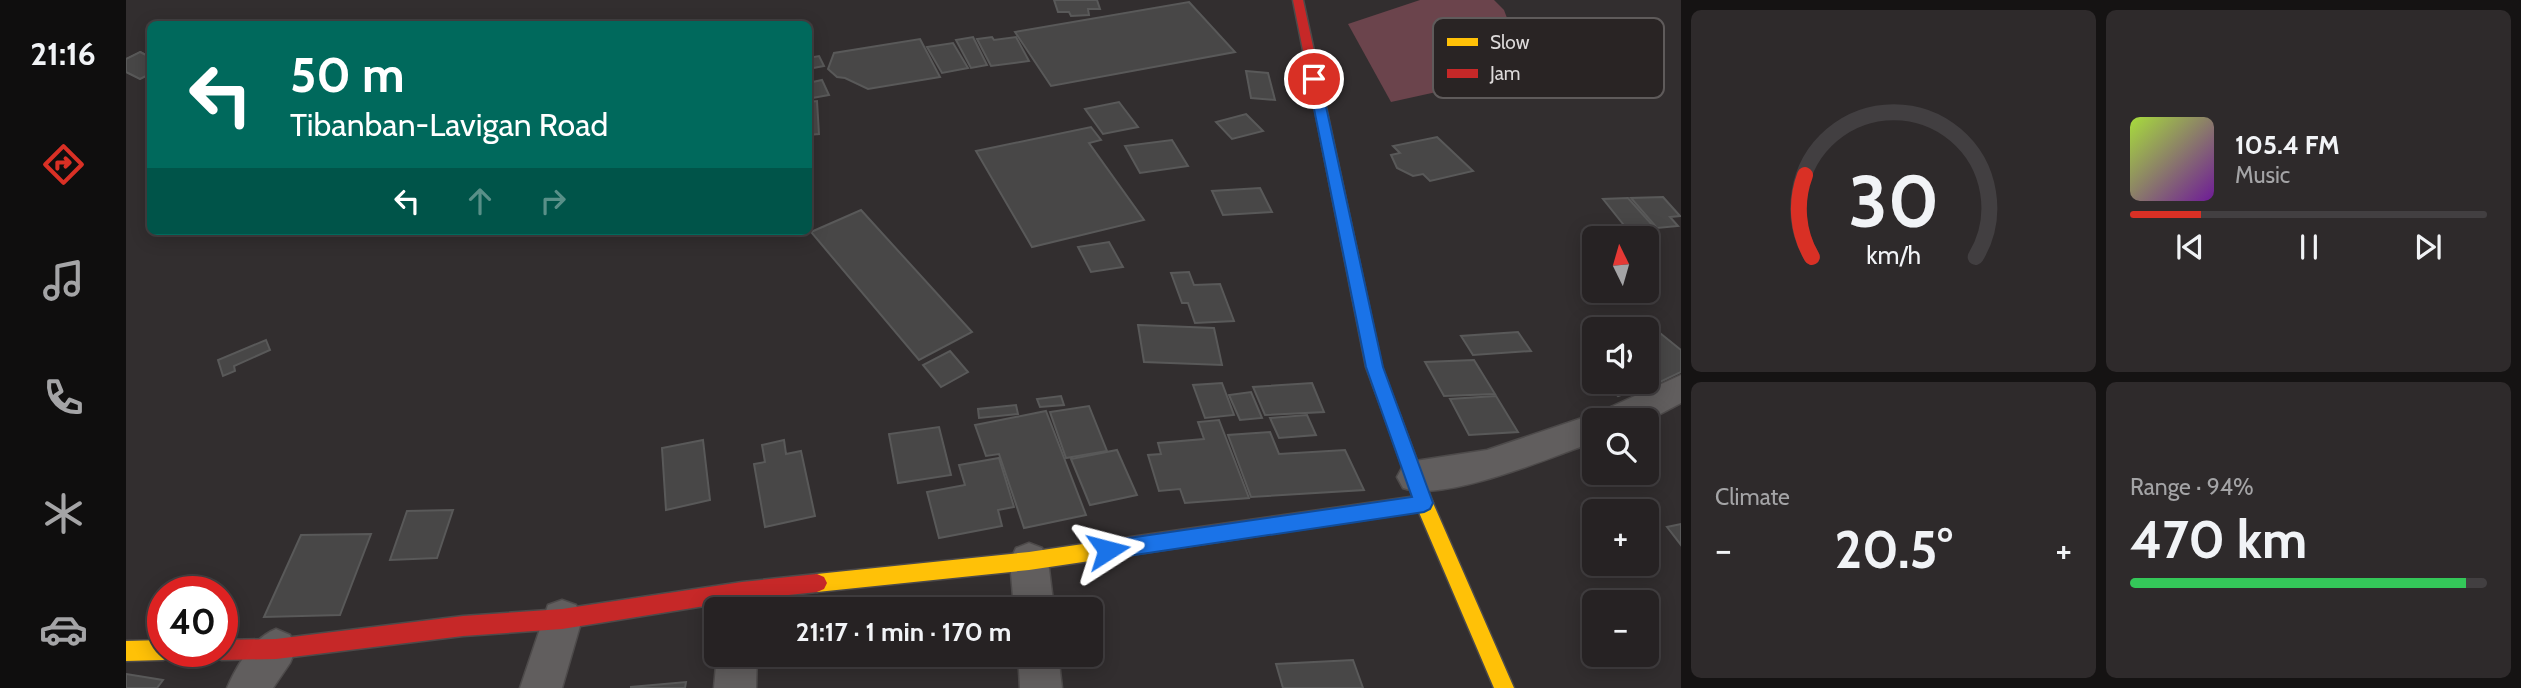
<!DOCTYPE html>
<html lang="en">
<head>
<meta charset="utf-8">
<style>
	:root { --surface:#262223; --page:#2e2a2b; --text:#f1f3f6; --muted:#a4a4a6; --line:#423f41; --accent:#d93025 }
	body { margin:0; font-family:Cabin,sans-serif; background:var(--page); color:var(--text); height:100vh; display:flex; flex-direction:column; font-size:26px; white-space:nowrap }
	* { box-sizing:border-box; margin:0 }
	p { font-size:23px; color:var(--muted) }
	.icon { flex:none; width:38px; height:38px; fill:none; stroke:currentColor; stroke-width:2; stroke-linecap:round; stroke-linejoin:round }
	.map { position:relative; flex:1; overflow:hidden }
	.drawer { display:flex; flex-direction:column; gap:10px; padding:10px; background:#151313; width:840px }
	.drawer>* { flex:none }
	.banner { position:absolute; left:21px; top:21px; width:665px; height:214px; border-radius:10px; box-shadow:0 4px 18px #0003,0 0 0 2px var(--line); background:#00695c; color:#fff; overflow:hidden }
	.needle { width:46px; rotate:355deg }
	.buttons { position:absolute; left:1456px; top:226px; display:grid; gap:14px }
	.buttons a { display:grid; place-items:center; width:77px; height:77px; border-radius:10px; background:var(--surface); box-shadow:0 4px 18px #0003,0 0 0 2px var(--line); font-size:35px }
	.speed { position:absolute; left:21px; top:576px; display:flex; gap:14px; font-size:35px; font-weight:700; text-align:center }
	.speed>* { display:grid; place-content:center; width:91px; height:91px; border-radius:50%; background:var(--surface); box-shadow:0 4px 18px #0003,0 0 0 2px var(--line); line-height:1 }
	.speed .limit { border:10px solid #d22; background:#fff; color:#111 }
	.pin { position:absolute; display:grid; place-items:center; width:60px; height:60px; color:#fff; margin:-30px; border:4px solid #fff; border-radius:50%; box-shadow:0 2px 7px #0007 }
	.me { position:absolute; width:77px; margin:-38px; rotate:81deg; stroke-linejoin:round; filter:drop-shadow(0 0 5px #0008) }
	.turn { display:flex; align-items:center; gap:24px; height:147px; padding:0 28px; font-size:32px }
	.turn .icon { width:91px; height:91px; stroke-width:2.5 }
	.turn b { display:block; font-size:49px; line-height:60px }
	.lanes { display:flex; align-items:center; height:66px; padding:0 28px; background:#0003; justify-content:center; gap:35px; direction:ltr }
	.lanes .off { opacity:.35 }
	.big { font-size:52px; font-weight:800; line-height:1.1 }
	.drawer .card { flex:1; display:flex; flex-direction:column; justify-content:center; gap:10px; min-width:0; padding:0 24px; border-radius:10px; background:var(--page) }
	.drawer .dial { align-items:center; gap:0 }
	.dial svg { height:182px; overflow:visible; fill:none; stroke:var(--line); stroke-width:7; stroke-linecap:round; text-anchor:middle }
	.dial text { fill:var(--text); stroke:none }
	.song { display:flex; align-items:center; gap:21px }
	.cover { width:84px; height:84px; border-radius:10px; background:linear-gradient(135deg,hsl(80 70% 55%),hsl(280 70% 35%)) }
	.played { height:7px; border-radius:4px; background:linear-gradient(90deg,var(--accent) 20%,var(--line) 20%) }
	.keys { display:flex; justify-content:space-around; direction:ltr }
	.heat { display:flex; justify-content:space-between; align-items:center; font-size:38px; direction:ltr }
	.charge { height:10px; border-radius:5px; background:linear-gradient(90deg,#34c759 94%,var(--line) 0) }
	.drawer .tiles { flex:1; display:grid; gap:10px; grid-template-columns:repeat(2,1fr) }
	.trip { position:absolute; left:578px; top:597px; width:399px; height:70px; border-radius:10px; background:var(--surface); box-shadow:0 4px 18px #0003,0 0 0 2px var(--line); font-weight:800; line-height:70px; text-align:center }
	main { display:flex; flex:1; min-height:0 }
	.tab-bar { display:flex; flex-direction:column; width:126px; justify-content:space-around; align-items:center; background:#0f0e0e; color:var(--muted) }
	.tab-bar .icon { width:49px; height:49px }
	.tab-bar .active { color:var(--accent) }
	.tab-bar b { font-size:32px; color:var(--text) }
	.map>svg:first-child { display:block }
	.green { fill:#6b444c }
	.building { fill:#484747; stroke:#595959; stroke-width:2 }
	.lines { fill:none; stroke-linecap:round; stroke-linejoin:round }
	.street-casing { stroke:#4d4a4a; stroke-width:3 }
	.slow-casing { stroke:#4d4a4a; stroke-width:3 }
	.jam-casing { stroke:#4d4a4a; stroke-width:3 }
	.street { fill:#615e5e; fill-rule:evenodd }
	.slow { fill:#ffc107; fill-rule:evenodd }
	.jam { fill:#c62828; fill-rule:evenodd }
	.route { fill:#1a73e8; stroke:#114b97; stroke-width:2 }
	.key { fill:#292424; stroke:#5f5b5b; stroke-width:2 }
	.key-label { font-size:19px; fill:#dddada }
</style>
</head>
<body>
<main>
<nav class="tab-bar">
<b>21:16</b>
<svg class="icon active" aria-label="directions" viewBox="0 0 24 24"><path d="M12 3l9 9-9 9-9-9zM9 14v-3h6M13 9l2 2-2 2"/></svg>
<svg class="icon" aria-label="music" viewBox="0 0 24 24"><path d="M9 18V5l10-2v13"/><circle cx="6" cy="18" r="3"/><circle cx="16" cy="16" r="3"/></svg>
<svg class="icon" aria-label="phone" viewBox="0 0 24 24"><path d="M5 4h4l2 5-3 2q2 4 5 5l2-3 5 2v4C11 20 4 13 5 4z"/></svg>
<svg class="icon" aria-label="climate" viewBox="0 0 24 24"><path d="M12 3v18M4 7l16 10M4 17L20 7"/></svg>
<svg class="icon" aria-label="car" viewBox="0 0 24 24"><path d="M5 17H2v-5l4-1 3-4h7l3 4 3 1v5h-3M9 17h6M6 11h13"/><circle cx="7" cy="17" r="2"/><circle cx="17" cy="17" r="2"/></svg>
</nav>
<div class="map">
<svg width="1555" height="688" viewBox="0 0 1555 688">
	<rect width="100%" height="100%" fill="#322e2f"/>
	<path class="green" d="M1294,0h74l10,10 23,62 -136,30 -43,-78z"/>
	<g class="building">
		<path d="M928,0h43l3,9h-12l1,6 -18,1 -2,-4h-11z"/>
		<path d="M1063,2l46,50 -184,34 -36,-54z"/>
		<path d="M847,37l14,28 -16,3 -15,-28z"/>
		<path d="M866,37l2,3 22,-3 13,24 -38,5 -14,-27z"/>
		<path d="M794,39l20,38 -72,12 -23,-11 -8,-1 -9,-8 6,-16z"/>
		<path d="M827,43l15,25 -26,5 -15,-26z"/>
		<path d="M14,52l10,5v17l-10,5 -14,-7v-13z"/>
		<path d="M14,52l10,5v17l-10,5 -14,-7v-13z"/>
		<path d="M693,56l5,10 -16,3v-11z"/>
		<path d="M1120,71l22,2 7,27 -24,-2z"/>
		<path d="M696,80l7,15 -17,3 -4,-15z"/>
		<path d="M691,101l2,33 -11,1v-33z"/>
		<path d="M993,102l19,25 -35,7 -18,-25z"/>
		<path d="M1120,114l17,17 -31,8 -16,-17z"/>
		<path d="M965,127l10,13 -12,3 55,77 -112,27 -56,-96z"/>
		<path d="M1311,137l36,34 -43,10 -7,-7 -10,2 -16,-8 -6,-13 9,-2 -7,-7z"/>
		<path d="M1046,140l16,26 -48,7 -15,-27z"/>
		<path d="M1134,188l12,24 -49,3 -11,-24z"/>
		<path d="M1537,197l17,19 -10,1 8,9 -21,2 -26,-30z"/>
		<path d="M1502,198l26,29 -27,2 -24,-30z"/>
		<path d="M735,210l111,122 -53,28 -108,-128z"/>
		<path d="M983,242l14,25 -32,5 -13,-25z"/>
		<path d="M1063,272l5,13 26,-1 14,37 -39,2 -7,-20h-6l-11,-30z"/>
		<path d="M1012,325l76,3 8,37 -78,-3z"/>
		<path d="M1529,329l26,21v22l-21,10 -13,-11v-38z"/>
		<path d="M1392,332l13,19 -58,4 -12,-19z"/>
		<path d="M140,340l4,10 -36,16 1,5 -12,5 -5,-16z"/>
		<path d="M824,351l18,21 -27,15 -18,-22z"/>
		<path d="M1348,360l21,34 -51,2 -19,-34z"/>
		<path d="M1521,376l7,7 -36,13 -15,-14h44z"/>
		<path d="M1096,383l12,32 -29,3 -12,-33z"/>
		<path d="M1186,383l12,29 -59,3 -12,-28z"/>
		<path d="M1125,392l11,26 -22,2 -11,-25z"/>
		<path d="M935,396l3,9 -24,2 -3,-8z"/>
		<path d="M1370,396l22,36 -49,3 -19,-36z"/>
		<path d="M890,405l2,9 -39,4 -1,-9z"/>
		<path d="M963,406l18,45 -41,7 -16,-46z"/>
		<path d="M920,411l40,104 -62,13 -25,-74 -13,2 -11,-31z"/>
		<path d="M1181,415l9,20 -37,3 -9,-20z"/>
		<path d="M1093,420l30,78 -64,5 -5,-14 -21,2 -11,-36 13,-1 -3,-11 46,-4 -6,-17z"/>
		<path d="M813,427l12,48 -53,8 -9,-49z"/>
		<path d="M1144,432l9,22 66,-4 19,40 -113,7 -23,-62z"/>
		<path d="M577,440l7,60 -44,10 -4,-62z"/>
		<path d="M658,440l2,14 15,-3 14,65 -50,11 -11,-63 11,-2 -3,-17z"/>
		<path d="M991,450l20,45 -47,10 -19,-46z"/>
		<path d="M873,458l15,49 -16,3 4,16 -63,12 -12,-46 38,-7 -6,-20z"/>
		<path d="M327,510l-16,48 -47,2 17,-49z"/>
		<path d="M1555,524v21l-14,-18z"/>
		<path d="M245,534l-31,81 -76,2 37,-82z"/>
		<path d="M747,600v9h-98v-4z"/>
		<path d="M647,654h102v6l-102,6z"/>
		<path d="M1227,660l10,28h-80l-7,-24z"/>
		<path d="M0,674l37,6 -6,8h-31z"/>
		<path d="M560,682l-1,6h-54v-1z"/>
	</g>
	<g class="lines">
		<g class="street-casing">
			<g id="street">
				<path d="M1555,375v28l-34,18 -53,-1v22c-42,15 -151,61 -191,46l-6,-11 6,-11 12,-5 72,-11 107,-36 7,2 3,-6z"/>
				<path d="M903,543l13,5 6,13 6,48h-40l-4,-48 6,-13z"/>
				<path d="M436,600l14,5 6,14 -20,69h-42l28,-83z"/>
				<path d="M150,629l14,6 6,14 -6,14 -17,25h-46c10,-23 26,-50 49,-59z"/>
				<path d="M591,654h40l-1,34h-42z"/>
				<path d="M892,654h40l4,34h-42z"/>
			</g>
		</g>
		<g class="slow-casing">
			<g id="slow">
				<path d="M1267,411l6,2 2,5 32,85 81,185h-20l-79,-185 -30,-85 2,-5z"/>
				<path d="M984,540l7,3 2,6 -2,6 -7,3 -81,12 -212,22 -7,-3 -3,-6 3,-6 7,-3 212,-22z"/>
				<path d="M37,640v11h10l-3,6 -7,3 -37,1v-20z"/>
			</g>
		</g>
		<g class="jam-casing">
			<g id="jam">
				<path d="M1167,0h10l79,367 19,51 -2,5 -6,2 -6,-2 -2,-5 -19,-51z"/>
				<path d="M1298,495l6,2 3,6 -3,6 -6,2 -314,47 -7,-3 -2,-6 2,-6 7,-3z"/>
				<path d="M691,574l7,3 3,6 -3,6 -7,3 -75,8 -180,29 -99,7 -187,23 -54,1 -7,-3 -3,-6h10v-11l54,-1 187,-23 99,-7 180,-27z"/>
			</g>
		</g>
		<use href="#street" class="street"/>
		<use href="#slow" class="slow"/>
		<use href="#jam" class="jam"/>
	</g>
	<path class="route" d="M1188,75l6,4 63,288 50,136 -3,6 -6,3 -316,47 -7,-3 -3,-6 3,-6 7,-3 304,-44 -46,-130 -58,-288z"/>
	<rect x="1307" y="18" width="231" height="80" rx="10" class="key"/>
	<rect x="1321" y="38" width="31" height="8" fill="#ffc107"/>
	<rect x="1321" y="69" width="31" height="9" fill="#c62828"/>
	<g class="key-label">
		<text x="1364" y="49">Slow</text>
		<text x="1364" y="80">Jam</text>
	</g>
</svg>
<div class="buttons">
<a><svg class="needle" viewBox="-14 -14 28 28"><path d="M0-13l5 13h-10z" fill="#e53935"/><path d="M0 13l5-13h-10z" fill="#a4a4a6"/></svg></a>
<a><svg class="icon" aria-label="sound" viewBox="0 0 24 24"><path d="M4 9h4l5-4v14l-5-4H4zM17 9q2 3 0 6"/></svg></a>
<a><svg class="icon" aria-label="search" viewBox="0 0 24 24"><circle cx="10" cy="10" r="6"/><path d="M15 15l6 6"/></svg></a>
<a>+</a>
<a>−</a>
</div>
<div class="speed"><div class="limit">40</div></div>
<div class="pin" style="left:1188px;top:79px;background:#d93025"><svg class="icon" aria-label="arrive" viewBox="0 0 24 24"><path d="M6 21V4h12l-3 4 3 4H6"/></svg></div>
<svg class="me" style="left:982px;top:550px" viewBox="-20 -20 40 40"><path d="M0-17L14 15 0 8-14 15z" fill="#1a73e8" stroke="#fff" stroke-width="4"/></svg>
<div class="trip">21:17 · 1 min · 170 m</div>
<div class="banner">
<div class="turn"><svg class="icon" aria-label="left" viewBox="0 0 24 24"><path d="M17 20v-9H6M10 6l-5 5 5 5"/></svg><div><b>50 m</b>Tibanban-Lavigan Road</div></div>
<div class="lanes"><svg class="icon" aria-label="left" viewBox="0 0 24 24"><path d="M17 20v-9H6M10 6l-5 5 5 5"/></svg><svg class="icon off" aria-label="ahead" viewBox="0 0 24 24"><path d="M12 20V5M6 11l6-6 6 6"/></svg><svg class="icon off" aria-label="right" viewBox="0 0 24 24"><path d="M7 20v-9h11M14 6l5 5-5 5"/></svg></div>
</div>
</div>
<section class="drawer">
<div class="tiles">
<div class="card dial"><svg viewBox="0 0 100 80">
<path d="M14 69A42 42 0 1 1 86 69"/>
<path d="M14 69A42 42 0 0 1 11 33" stroke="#d93025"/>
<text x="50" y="56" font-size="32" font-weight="700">30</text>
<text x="50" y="72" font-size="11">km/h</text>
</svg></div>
<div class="card">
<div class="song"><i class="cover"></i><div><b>105.4 FM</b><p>Music</p></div></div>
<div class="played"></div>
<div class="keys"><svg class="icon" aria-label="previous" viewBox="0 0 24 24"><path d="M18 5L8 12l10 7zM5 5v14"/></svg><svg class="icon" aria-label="pause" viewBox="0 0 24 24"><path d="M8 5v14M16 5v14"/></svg><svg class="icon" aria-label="next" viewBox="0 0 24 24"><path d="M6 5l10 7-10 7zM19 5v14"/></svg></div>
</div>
<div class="card"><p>Climate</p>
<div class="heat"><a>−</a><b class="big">20.5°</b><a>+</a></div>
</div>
<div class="card"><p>Range · 94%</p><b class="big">470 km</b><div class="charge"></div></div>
</div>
</section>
</main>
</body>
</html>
